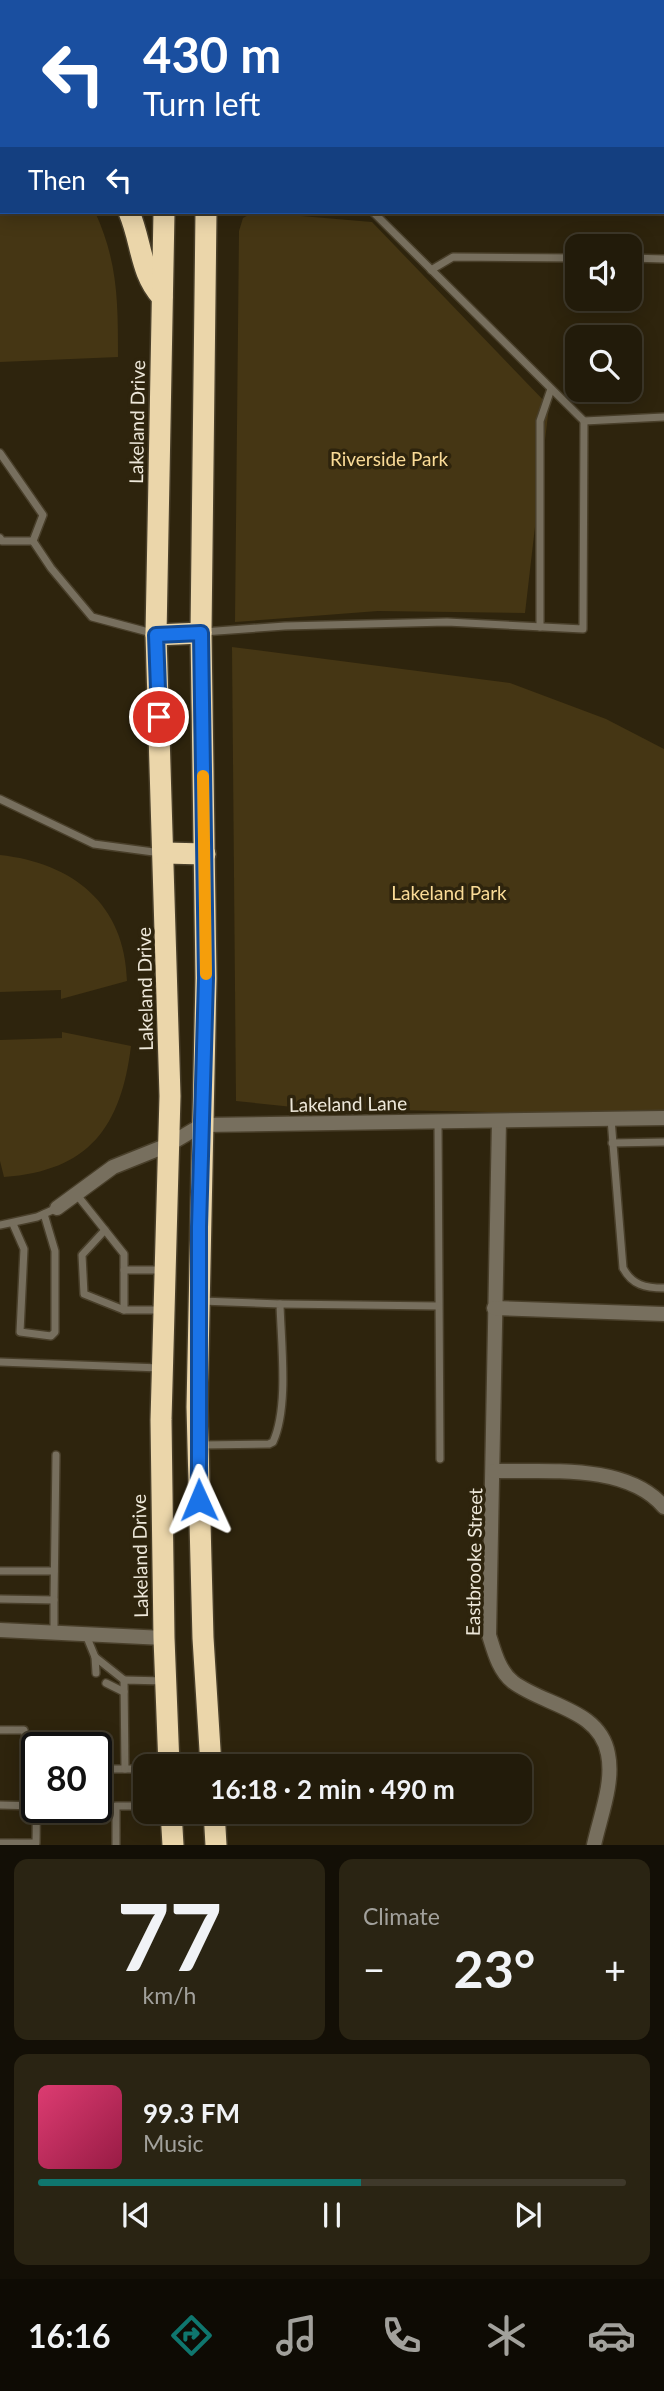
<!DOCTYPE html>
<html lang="en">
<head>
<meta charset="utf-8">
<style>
	:root { --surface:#221b0a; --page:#2a2413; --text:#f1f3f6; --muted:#a2a19c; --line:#3f392b; --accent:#0f766e }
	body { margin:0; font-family:Lato,sans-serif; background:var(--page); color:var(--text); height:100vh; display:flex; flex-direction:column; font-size:26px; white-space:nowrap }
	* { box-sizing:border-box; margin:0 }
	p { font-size:23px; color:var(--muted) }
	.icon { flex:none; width:38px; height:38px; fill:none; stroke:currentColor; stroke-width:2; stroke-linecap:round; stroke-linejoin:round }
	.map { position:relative; height:1845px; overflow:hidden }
	.details { display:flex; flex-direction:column; gap:14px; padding:14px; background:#130f06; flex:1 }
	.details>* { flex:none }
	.banner { position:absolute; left:0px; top:0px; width:665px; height:214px; box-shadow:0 4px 18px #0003,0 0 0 2px var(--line); background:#1a4fa0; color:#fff; overflow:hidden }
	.controls { position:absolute; left:565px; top:234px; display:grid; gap:14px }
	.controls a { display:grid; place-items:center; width:77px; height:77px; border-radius:14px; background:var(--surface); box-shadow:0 4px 18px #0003,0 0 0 2px var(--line); font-size:35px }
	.speed { position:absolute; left:21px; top:1732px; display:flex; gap:14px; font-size:35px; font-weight:700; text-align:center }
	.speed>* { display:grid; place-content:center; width:91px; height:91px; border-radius:50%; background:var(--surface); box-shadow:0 4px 18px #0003,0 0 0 2px var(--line); line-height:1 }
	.speed .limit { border:4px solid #111; border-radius:10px; background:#fff; color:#111 }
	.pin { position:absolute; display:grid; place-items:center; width:60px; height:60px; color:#fff; margin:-30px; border:4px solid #fff; border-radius:50%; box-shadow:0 2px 7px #0007 }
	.me { position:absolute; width:77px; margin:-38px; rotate:359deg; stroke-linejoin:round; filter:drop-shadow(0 0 5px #0008) }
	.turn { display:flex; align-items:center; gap:24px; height:147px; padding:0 28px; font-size:32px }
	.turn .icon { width:91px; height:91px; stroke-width:2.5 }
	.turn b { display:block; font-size:49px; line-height:60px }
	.then { display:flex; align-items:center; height:66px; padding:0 28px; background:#0003; gap:14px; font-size:26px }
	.big { font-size:52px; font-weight:700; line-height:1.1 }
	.details .widget { flex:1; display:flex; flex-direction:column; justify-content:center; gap:10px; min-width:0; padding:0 24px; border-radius:14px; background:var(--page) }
	.details .dial { align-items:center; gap:0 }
	.dial b { font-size:91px; line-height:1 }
	.song { display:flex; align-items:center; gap:21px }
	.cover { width:84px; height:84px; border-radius:10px; background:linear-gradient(135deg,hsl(340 70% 55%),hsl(340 70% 35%)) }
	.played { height:7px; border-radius:4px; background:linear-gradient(90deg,var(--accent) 55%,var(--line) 55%) }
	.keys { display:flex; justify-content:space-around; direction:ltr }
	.heat { display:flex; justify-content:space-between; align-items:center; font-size:38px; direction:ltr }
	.details .tiles { flex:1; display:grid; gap:14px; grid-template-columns:1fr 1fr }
	.widget:last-child { grid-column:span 2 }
	.trip { position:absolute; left:133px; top:1754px; width:399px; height:70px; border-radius:14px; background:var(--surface); box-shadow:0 4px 18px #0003,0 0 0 2px var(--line); font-weight:700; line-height:70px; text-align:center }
	.menu { display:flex; height:112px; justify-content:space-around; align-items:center; background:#0e0b04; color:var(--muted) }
	.menu .icon { width:49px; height:49px }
	.menu .selected { color:var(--accent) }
	.menu b { font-size:32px; color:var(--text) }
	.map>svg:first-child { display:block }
	.green { fill:#453614 }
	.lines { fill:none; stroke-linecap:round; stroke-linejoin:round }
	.lane-casing { stroke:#493f2a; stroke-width:10 }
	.street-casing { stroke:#493f2a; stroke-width:17 }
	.highway-casing { stroke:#493f2a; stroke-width:24 }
	.lane { stroke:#776f5e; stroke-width:7 }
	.street { stroke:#776f5e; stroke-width:14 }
	.highway { stroke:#ebd6aa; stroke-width:21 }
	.route-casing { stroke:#114b97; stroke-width:18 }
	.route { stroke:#1a73e8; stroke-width:12 }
	.slow { stroke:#f59e0b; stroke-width:12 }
	.labels { text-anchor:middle; stroke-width:7; stroke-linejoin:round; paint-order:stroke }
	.street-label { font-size:19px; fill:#eee8da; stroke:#2e240d }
	.park-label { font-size:19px; fill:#fadb97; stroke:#2e240d }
</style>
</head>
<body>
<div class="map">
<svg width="664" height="1845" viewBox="0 0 664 1845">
	<rect width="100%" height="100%" fill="#2e240d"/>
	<g class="green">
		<path d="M0,79l2,133h93c23,50 23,90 23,145l-118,5z"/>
		<path d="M254,212l118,10 177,184 -24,207 -147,-2 -143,11 4,-391 4,-13z"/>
		<path d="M232,647l278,36 96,36 58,30v367l-361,-8 -67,-7z"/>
		<path d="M0,855c73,8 125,49 127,126l-66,18v-9l-61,2z"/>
		<path d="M62,1032l69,14c-10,81 -42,125 -127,131l-4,-16v-121l62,-2z"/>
	</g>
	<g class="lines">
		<g class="lane-casing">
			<g id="lane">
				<path d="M663,177h1"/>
				<path d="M630,258l34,1"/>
				<path d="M431,270l22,-13 125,1"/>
				<path d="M584,421l80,-4"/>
				<path d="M0,453l43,62 -10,26"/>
				<path d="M0,538l2,3h31"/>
				<path d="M33,541l18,27 41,49 60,16"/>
				<path d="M540,627v-206l11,-32"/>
				<path d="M203,632l82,-6 162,-4 136,7 1,-208 -211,-209"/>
				<path d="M0,799l94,45 67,9"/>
				<path d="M611,1119l12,149c9,17 22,20 41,20"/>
				<path d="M438,1122l2,337"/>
				<path d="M612,1143l52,-1"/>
				<path d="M77,1195l47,59v56h36"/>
				<path d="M13,1224l11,25 -4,83 31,4 4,-4v-81l-11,-37"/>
				<path d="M0,1225l37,-8 20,-9"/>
				<path d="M105,1230l-23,25 2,39 40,16"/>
				<path d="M124,1270h38"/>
				<path d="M201,1301l79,3c1,39 9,103 -7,138l-4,2 -67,1"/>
				<path d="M280,1304l158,2"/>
				<path d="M0,1362l160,6"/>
				<path d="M0,1571h54"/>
				<path d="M0,1599l54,1 2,-145"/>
				<path d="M54,1632v-32"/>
				<path d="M86,1635l9,22 29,23"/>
				<path d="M95,1657l1,16"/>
				<path d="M106,1683l18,9"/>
				<path d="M0,1730h24c12,42 13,70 12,113h-36"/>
				<path d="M96,1769h49"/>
				<path d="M125,1769l-1,-89 41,1"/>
				<path d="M0,1805l37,1"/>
				<path d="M116,1845v-39h29"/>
			</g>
		</g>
		<g class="street-casing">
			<g id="street">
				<path d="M28,2v-2"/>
				<path d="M499,1121l-10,514c5,16 10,36 24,47 32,24 87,27 95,72 6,29 -8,63 -14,91"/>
				<path d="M57,1208l56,-41 55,-22 34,-20 462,-7"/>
				<path d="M494,1308l170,6"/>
				<path d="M494,1471c53,1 133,-8 170,36"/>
				<path d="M0,1630l164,8"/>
			</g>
		</g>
		<g class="highway-casing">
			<g id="highway">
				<path d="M203,0v2"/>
				<path d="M154,2l2,-2"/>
				<path d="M129,212c13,31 11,61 33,85"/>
				<path d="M164,212l-8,423 14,461 -9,324 3,218 5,128"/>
				<path d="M206,212l-5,421 5,345 -9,429 6,231 8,128"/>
				<path d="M156,635l45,-2"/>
				<path d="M165,853l40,1"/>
				<path d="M171,1811l2,34"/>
				<path d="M214,1811l2,34"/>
			</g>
		</g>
		<use href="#lane" class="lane"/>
		<use href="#street" class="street"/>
		<use href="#highway" class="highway"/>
	</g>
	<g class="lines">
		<g class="route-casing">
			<path id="route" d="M159,717l-3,-82 45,-2 5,345 -7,249v273"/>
		</g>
		<use href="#route" class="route"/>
		<path class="slow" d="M203,776l3,198"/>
	</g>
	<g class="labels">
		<g class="street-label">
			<text transform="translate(137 422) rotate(-89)" y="7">Lakeland Drive</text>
			<text transform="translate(145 989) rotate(-91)" y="7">Lakeland Drive</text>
			<text transform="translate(348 1104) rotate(-1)" y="7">Lakeland Lane</text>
			<text transform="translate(140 1556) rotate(-91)" y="7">Lakeland Drive</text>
			<text transform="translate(474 1562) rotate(-89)" y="7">Eastbrooke Street</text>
		</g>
		<g class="park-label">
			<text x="389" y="466">Riverside Park</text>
			<text x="449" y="900">Lakeland Park</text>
		</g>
	</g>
</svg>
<div class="controls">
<a><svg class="icon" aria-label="sound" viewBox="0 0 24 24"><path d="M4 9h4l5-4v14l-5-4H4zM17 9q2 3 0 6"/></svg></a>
<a><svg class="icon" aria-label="search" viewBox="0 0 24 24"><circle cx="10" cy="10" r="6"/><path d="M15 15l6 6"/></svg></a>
</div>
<div class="speed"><div class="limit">80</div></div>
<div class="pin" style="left:159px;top:717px;background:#d93025"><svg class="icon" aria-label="arrive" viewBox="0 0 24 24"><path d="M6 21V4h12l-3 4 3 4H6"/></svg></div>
<svg class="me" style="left:199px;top:1500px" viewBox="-20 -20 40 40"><path d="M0-17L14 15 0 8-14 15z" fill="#1a73e8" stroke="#fff" stroke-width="4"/></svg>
<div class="trip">16:18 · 2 min · 490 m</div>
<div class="banner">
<div class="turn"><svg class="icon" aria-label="left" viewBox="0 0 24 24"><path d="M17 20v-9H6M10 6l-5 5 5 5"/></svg><div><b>430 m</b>Turn left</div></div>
<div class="then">Then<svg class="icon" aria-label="left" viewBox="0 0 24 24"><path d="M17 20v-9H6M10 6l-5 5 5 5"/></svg></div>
</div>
</div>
<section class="details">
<div class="tiles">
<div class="widget dial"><b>77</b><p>km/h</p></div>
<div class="widget"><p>Climate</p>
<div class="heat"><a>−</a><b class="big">23°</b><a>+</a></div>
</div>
<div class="widget">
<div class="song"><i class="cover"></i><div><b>99.3 FM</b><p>Music</p></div></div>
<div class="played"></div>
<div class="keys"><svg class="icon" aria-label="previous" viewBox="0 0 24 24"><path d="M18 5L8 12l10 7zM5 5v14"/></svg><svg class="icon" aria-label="pause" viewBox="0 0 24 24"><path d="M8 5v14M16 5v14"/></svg><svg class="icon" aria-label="next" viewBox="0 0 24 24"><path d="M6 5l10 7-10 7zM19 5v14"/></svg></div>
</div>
</div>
</section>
<nav class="menu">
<b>16:16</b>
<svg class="icon selected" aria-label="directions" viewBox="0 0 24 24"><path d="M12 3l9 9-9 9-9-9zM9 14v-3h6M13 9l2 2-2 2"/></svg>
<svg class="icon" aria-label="music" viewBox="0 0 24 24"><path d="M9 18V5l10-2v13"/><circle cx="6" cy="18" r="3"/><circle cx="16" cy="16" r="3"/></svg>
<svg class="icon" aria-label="phone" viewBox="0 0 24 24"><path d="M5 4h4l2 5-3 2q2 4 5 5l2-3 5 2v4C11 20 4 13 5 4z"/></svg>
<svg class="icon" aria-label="climate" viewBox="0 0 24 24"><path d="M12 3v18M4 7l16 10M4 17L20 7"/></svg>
<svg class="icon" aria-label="car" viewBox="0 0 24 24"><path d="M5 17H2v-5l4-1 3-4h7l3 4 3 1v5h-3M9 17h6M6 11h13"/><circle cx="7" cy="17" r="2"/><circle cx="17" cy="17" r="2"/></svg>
</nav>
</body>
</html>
